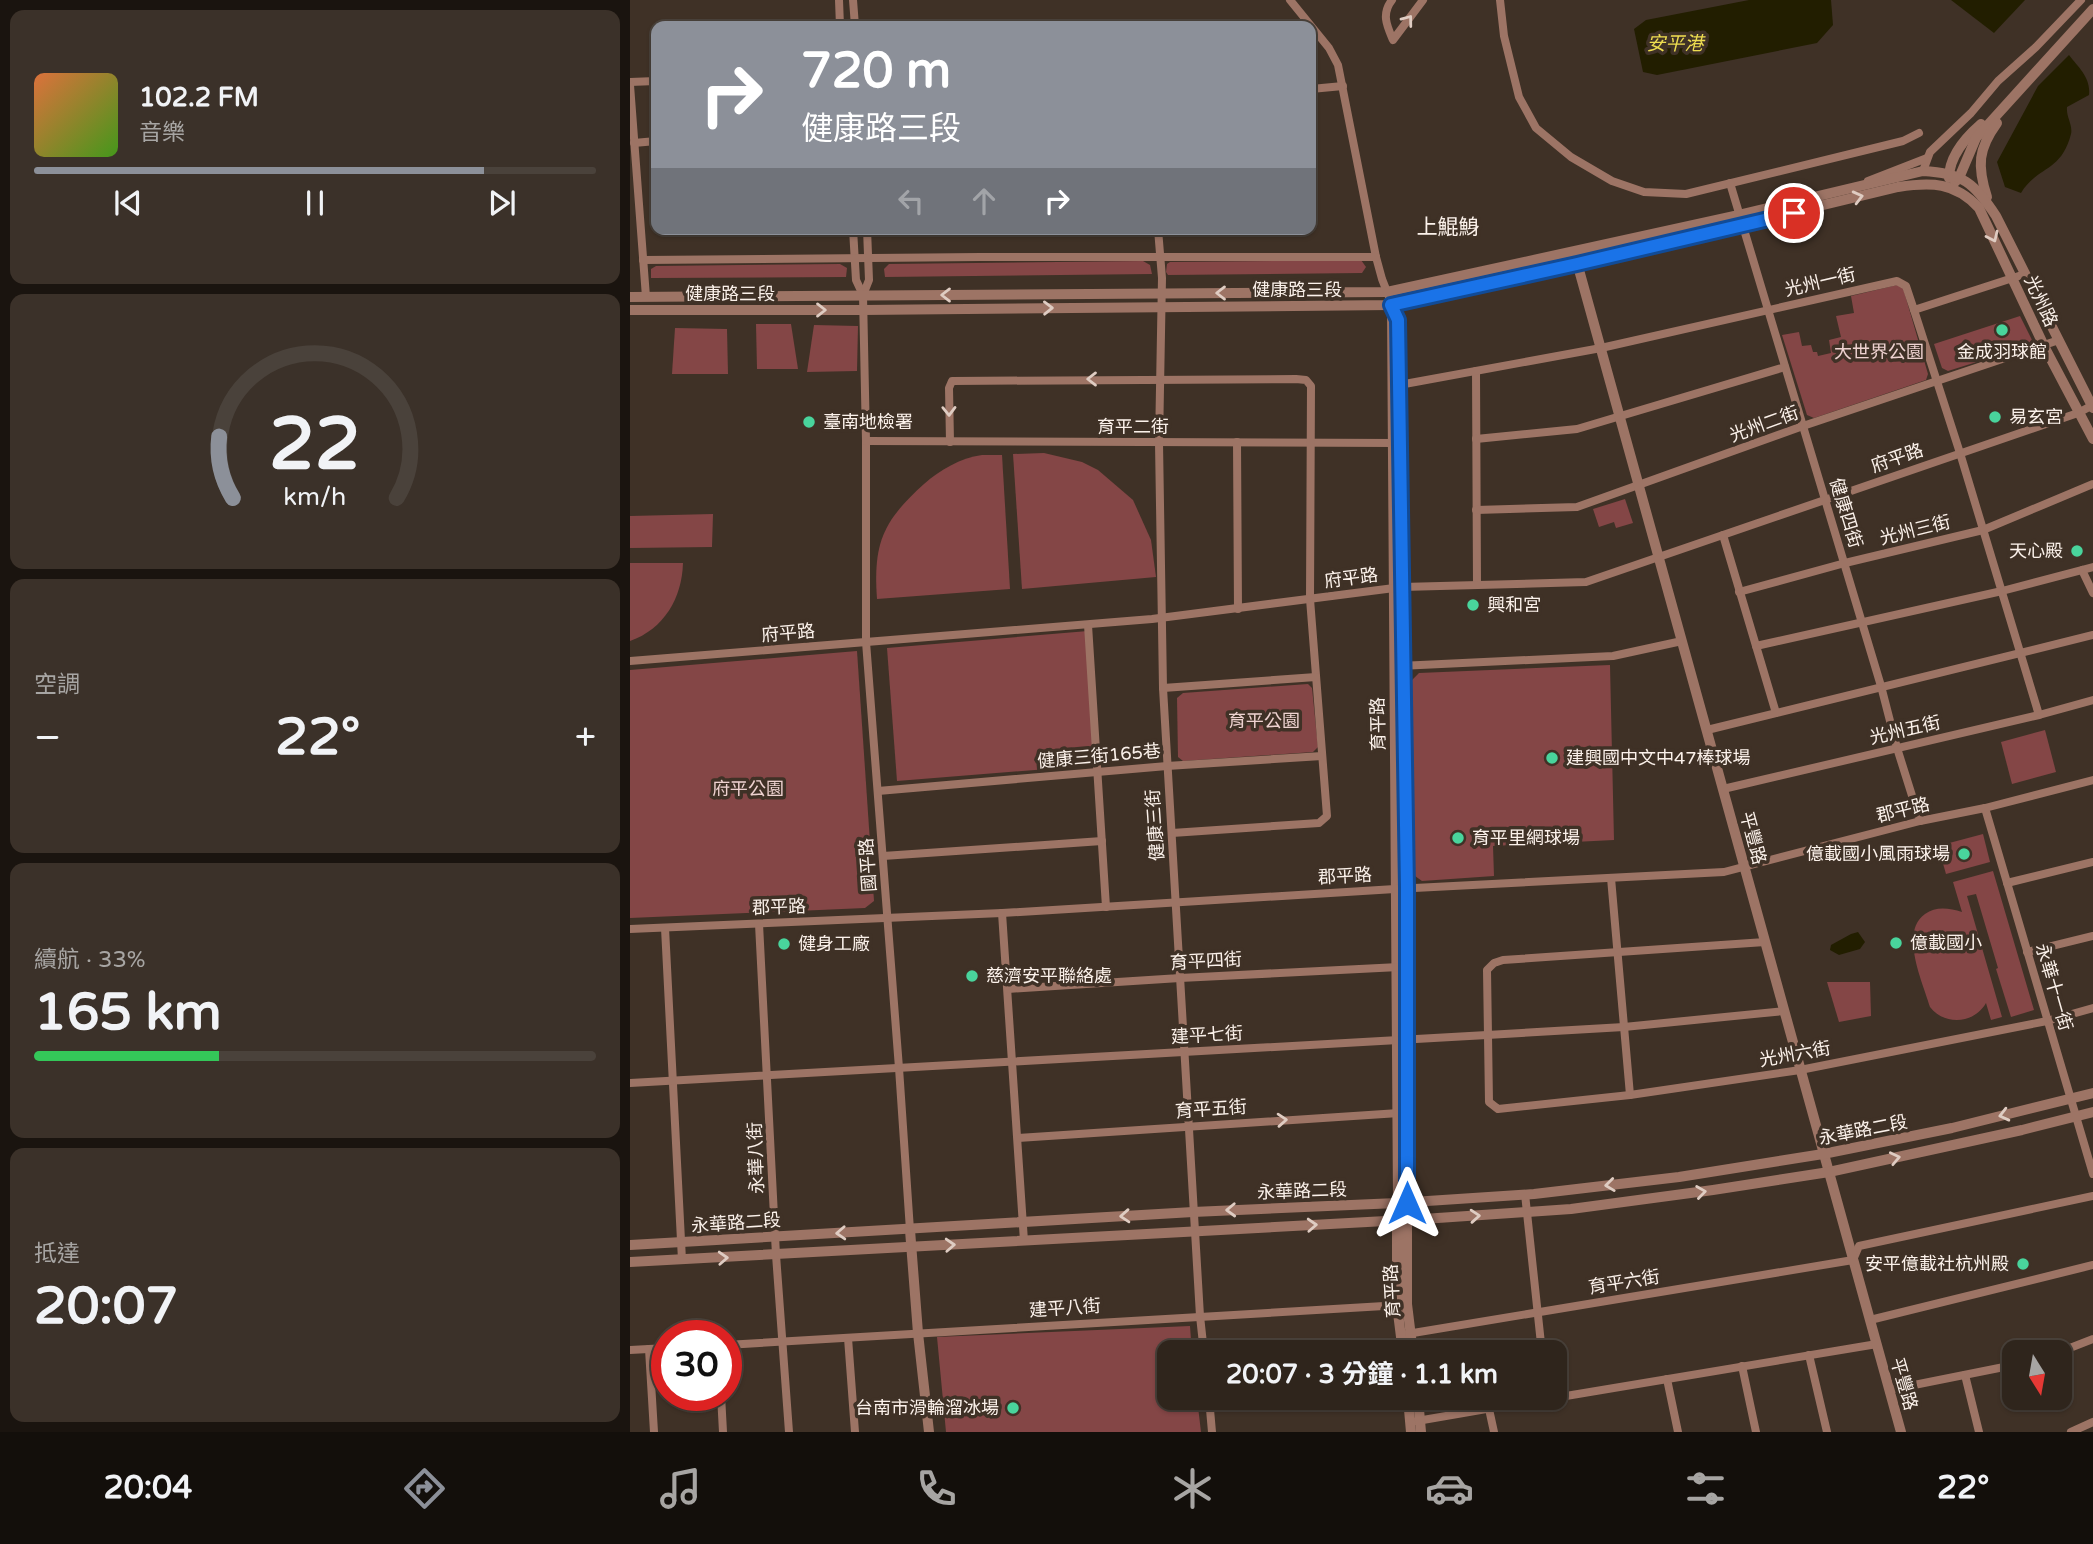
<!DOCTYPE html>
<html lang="zh-TW">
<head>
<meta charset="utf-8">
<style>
	:root { --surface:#2f251c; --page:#3b3129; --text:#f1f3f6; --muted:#a7a5a3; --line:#4a423b; --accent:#8c9099 }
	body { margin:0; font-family:"Varela Round","Noto Sans TC",sans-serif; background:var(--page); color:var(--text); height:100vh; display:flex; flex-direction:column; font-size:26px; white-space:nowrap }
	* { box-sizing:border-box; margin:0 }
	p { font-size:23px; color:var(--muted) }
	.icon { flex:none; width:38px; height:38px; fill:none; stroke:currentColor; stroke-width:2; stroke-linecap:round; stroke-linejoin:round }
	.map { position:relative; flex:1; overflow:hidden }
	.drawer { display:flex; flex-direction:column; gap:10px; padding:10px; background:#1a140f; width:630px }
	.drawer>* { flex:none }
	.hud { position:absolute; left:21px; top:21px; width:665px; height:214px; border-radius:14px; box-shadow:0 2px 5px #0004,0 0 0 2px var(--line); background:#8c9099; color:#fff; overflow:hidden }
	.needle { width:46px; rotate:169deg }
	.tools { position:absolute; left:1372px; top:1340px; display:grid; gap:14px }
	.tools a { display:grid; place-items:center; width:70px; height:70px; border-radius:14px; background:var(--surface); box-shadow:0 2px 5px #0004,0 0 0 2px var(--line); font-size:35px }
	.speed { position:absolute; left:21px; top:1320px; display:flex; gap:14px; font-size:35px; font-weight:700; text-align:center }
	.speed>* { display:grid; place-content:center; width:91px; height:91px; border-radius:50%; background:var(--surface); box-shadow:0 2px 5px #0004,0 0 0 2px var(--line); line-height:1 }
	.speed .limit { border:10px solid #d22; background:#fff; color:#111 }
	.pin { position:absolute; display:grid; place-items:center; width:60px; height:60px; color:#fff; margin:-30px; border:4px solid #fff; border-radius:50%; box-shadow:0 2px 7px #0007 }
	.me { position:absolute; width:77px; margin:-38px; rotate:0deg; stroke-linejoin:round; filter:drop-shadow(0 0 5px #0008) }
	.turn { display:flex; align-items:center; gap:24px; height:147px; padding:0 35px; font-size:32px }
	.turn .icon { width:91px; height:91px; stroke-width:2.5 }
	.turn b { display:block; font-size:49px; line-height:60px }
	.lanes { display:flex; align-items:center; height:66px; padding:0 35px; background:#0003; justify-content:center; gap:35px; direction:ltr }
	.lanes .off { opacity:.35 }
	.big { font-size:52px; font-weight:700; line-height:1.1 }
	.drawer .tile { flex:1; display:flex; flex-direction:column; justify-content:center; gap:10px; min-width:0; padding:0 24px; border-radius:14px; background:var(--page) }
	.drawer .dial { align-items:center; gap:0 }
	.dial svg { height:182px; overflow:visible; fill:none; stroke:var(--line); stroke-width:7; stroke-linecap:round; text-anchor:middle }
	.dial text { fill:var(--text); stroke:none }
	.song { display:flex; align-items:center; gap:21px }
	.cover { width:84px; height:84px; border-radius:10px; background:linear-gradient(135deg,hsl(20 70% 55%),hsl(100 70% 35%)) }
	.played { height:7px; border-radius:4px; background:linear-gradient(90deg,var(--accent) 80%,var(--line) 80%) }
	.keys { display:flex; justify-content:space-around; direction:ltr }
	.heat { display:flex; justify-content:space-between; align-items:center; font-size:38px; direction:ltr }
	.charge { height:10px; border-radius:5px; background:linear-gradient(90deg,#34c759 33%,var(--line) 0) }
	.trip { position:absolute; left:527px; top:1340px; width:410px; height:70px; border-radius:14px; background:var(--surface); box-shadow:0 2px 5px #0004,0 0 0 2px var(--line); font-weight:700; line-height:70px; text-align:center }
	.dock { display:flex; height:112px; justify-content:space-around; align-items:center; background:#130f0b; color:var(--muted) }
	.dock .icon { width:49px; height:49px }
	.dock .active { color:var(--accent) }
	.dock b { font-size:32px; color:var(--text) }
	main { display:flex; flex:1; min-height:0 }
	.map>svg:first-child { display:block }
	.green { fill:#844646 }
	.water { fill:#221e00 }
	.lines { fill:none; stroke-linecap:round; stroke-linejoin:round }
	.minor { stroke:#9d7465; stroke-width:8 }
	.tertiary { stroke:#9d7465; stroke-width:10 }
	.oneway { stroke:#dfccc2 }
	.route-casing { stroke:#114b97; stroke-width:18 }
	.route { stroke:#1a73e8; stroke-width:12 }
	.poi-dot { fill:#49d49c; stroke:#3f3126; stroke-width:2.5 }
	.labels { text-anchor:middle; stroke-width:7; stroke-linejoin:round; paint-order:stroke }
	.street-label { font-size:18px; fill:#fbf1ea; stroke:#3f3126 }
	.park-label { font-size:18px; fill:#eed2d0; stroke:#3f3126 }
	.poi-label { font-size:18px; fill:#fbf1ea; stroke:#3f3126; text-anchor:start }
	.water-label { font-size:19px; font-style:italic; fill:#eddc50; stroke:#3f3126 }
	.quarter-label { font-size:21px; fill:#fbf1ea; stroke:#3f3126 }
</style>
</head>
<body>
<main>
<section class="drawer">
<div class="tile">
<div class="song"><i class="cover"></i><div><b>102.2 FM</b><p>音樂</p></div></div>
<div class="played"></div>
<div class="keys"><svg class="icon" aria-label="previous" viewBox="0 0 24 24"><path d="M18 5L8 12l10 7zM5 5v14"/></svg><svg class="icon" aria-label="pause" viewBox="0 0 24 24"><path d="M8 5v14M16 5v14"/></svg><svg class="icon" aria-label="next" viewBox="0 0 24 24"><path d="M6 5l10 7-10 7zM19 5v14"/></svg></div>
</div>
<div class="tile dial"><svg viewBox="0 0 100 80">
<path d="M14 69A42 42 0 1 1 86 69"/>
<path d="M14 69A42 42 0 0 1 8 42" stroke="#8c9099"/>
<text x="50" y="56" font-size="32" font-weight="700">22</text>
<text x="50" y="72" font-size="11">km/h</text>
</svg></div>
<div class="tile"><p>空調</p>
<div class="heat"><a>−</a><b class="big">22°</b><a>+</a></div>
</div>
<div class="tile"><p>續航 · 33%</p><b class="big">165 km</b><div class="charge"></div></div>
<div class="tile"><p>抵達</p><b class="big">20:07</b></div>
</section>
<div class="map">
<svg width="1463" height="1432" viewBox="0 0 1463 1432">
	<rect width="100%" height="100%" fill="#3f3126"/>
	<g class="green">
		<path d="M731,260l5,7 -4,6 -194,2 -2,-3 1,-8 3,-2z"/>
		<path d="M513,261l7,4 2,9 -267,3 -1,-8 5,-5z"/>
		<path d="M210,264l7,4 -1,9 -195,1v-9l5,-3z"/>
		<path d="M1267,285l6,3 25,86 -2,6 -112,38 -7,-3 -25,-80 17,-3 3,14 9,-1 2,7h4l1,4 13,-3 -2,-13 12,-3 -5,-21 18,-3 -3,-17z"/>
		<path d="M1390,316l14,28 -86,27 -6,-3 -8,-24z"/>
		<path d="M126,324h35l7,45h-41z"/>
		<path d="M184,325l44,1 -1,45 -50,1z"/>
		<path d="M45,328l52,1 1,45h-56z"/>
		<path d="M414,453l38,9 16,8 35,30 18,40 5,37 -134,12 -9,-135z"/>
		<path d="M352,455h20l8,134 -133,10c-4,-56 6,-78 47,-115 16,-14 36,-26 58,-29z"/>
		<path d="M995,499l8,24 -17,5 -2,-6 -15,5 -6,-18z"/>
		<path d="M83,514l-1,33 -82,1v-32z"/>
		<path d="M0,563h53c-1,35 -19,66 -53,78z"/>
		<path d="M458,631l10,134 -201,16 -10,-133z"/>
		<path d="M227,651l17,250 -9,7 -235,10v-248z"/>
		<path d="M980,665l4,175 -121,6 1,30 -72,5 -7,-5 -3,-196 7,-7z"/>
		<path d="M678,684l4,4 6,59 -5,5 -130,9 -5,-4 -1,-59 6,-5z"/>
		<path d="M1415,730l11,42 -44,12 -11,-42z"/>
		<path d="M1353,834l7,28 -44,12 -8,-28z"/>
		<path d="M1363,871l41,139 -23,7 -15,-48 2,-1 -22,-74 -9,2 35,121 -11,3 -5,-17c-12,21 -41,23 -56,4 -7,-24 -31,-75 -5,-93 11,-8 24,-6 37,-2l-9,-30z"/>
		<path d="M1197,982h43l1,34 -32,6z"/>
		<path d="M560,1326l2,27h-23v45h28l4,34h-255l-9,-95z"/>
	</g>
	<g class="water">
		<path d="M1119,0h82l2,25 -16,18 -160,32 -14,-3 -9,-43 12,-9z"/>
		<path d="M1321,0h74l-31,33z"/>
		<path d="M1439,55c10,13 22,23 20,40l-22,12c-1,10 6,18 4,27 -10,39 -34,32 -50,59l-16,-6 -8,-25 41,-76z"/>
		<path d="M1228,932l7,10 -5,7 -21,6 -9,-5 1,-5 20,-11z"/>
	</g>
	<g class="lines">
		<g class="minor">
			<path d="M209,0l1,26"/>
			<path d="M223,0l2,26"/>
			<path d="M660,0l39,48 9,17 38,192 6,22 16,41 9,569v314"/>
			<path d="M762,0c-11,14 -5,26 1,40l30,-40"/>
			<path d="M870,0l4,36 15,61 17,31 35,29 41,24 32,11 42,2 217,-53 16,-8"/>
			<path d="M0,82l26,-1"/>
			<path d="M0,85l16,212"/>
			<path d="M681,89l32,-3"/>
			<path d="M4,143l22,-2"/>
			<path d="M1293,171l7,-19 41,-39 27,-32 38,-34 45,-47"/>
			<path d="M1238,181l59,-23"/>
			<path d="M1100,183l151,503 16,62 23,73"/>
			<path d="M223,229l3,51 7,15"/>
			<path d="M237,229l2,51 -6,15 3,146v201l33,426 11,162"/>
			<path d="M528,229l4,49 -3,165 4,245 37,628 4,37"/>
			<path d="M13,260l337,-3h396"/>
			<path d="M761,308l6,895"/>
			<path d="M1284,310l46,143 79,262"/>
			<path d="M846,371l1,214"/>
			<path d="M769,385l202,-37 296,-67 9,5 8,24 111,-36"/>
			<path d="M846,439l101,-10 208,-62"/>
			<path d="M236,441l530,2"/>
			<path d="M320,442l-1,-54 3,-7 344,-2 10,1 5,6 -1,213 17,217 -8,7 -147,10"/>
			<path d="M607,442l1,167"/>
			<path d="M846,510l101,-3 226,-81 256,-86"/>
			<path d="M1093,535l53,178"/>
			<path d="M1452,570l11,23"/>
			<path d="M1109,592l106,-29 138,-33 110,-46"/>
			<path d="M458,625l18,282"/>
			<path d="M1126,646l246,-55 91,-24"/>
			<path d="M0,661l522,-42 250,-32 184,-5 492,-169 15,-8"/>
			<path d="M769,666l214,-10 69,-15"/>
			<path d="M533,688l153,-11"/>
			<path d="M1077,730l386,-95"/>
			<path d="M1093,789l316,-74 54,-15"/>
			<path d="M248,791l289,-25 155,-10"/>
			<path d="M1355,808l108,366"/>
			<path d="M253,856l219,-15"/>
			<path d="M981,878l19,217"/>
			<path d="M1377,883l86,-21"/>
			<path d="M372,913l22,328"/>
			<path d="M129,924l17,331 13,177"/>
			<path d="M35,928l17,332"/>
			<path d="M0,929l372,-16 393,-24 329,-17 196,-51 65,-13 108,-28"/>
			<path d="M1135,942l-262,18 -9,3 -7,7 2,132 9,7 132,-14 170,-25 247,-49 46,-13"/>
			<path d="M1397,952l66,-16"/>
			<path d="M378,989l172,-11 219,-11"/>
			<path d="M0,1083l857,-48 137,-8 160,-16"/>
			<path d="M388,1138l381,-25"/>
			<path d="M895,1194l17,159"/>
			<path d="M1240,1320l223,-55"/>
			<path d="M777,1334l446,-74 6,-14 234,-50"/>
			<path d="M218,1338l7,94"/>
			<path d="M96,1345l675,-40"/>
			<path d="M19,1349l5,83"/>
			<path d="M0,1350l37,-2"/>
			<path d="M1427,1353l36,-14"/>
			<path d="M1179,1355l18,77"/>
			<path d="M1112,1366l14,66"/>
			<path d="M1335,1375l14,57"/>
			<path d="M1037,1379l11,53"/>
			<path d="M1259,1390l125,-25"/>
			<path d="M91,1395l2,37"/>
			<path d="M579,1398l3,34"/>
			<path d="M924,1398l323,-54"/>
			<path d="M859,1409l5,23"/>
			<path d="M787,1421l134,-23"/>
			<path d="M1441,1432l22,-10"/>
		</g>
		<g class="tertiary">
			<path d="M1319,178c0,-21 17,-41 32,-54"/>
			<path d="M1325,182l4,-4 17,-40 117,-129"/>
			<path d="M1357,197c-10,-31 -9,-48 10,-74"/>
			<path d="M946,259l325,1173"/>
			<path d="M0,297l757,-5 352,-77 184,-44c40,2 51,12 73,45l97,192"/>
			<path d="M0,310h233l528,-5 186,-41 321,-77c33,-5 57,-5 81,21l65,138 49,93"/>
			<path d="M767,1203v102l6,48"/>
			<path d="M777,1203v101l6,49"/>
			<path d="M280,1230l8,103 11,99"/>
			<path d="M0,1245l563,-33 204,-9 137,-9 145,-17 144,-23 129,-26 141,-35"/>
			<path d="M0,1262l793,-43 148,-10 142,-19 116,-18 193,-42 71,-18"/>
			<path d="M778,1398l3,34"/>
			<path d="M788,1398l3,34"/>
		</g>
	</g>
	<defs><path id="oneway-chevron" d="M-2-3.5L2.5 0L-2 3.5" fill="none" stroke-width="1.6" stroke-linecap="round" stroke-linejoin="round" transform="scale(1.75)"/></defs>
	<g class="oneway">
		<use href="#oneway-chevron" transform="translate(778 20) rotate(-53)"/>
		<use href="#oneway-chevron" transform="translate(1228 197) rotate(-14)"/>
		<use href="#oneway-chevron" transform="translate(1363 237) rotate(65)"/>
		<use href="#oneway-chevron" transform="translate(591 293) rotate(180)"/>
		<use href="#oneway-chevron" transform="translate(316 295) rotate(180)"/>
		<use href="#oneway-chevron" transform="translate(418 308) rotate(-1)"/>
		<use href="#oneway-chevron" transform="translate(191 310)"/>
		<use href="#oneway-chevron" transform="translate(462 379) rotate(180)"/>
		<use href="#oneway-chevron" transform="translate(319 411) rotate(89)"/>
		<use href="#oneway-chevron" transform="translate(1374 1115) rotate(166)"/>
		<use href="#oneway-chevron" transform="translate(652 1120) rotate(-4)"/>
		<use href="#oneway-chevron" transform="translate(1265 1158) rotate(-12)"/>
		<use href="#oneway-chevron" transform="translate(980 1185) rotate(173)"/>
		<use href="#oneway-chevron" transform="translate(1071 1192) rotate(-8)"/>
		<use href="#oneway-chevron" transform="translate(601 1210) rotate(178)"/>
		<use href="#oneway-chevron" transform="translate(495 1216) rotate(176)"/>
		<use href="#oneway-chevron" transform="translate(845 1216) rotate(-4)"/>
		<use href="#oneway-chevron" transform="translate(682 1225) rotate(-3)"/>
		<use href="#oneway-chevron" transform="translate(211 1233) rotate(177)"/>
		<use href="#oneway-chevron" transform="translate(320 1245) rotate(-3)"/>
		<use href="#oneway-chevron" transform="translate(93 1258) rotate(-3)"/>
	</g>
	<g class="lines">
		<g class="route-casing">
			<path id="route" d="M777,1203v-315l-9,-568 -7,-15 186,-41 217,-51"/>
		</g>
		<use href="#route" class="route"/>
	</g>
	<g class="poi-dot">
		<circle cx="1372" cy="330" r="7"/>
		<circle cx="1365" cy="417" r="7"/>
		<circle cx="179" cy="422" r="7"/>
		<circle cx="1447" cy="551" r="7"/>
		<circle cx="843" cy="605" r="7"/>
		<circle cx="922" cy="758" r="7"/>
		<circle cx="828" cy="838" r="7"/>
		<circle cx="1334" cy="854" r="7"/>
		<circle cx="1266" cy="943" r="7"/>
		<circle cx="154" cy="944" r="7"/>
		<circle cx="342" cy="976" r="7"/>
		<circle cx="1393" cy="1264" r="7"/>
		<circle cx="383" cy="1408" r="7"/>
	</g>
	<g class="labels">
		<g class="street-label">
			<text transform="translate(1190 282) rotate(-13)" y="6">光州一街</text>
			<text x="667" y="296">健康路三段</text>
			<text x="100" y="300">健康路三段</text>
			<text transform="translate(1411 301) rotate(65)" y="6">光州路</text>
			<text transform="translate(1134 424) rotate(-20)" y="6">光州二街</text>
			<text x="503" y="433">育平二街</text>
			<text transform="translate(1267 458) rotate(-19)" y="6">府平路</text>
			<text transform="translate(1216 513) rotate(73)" y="6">健康四街</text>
			<text transform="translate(1285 530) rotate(-14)" y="6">光州三街</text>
			<text transform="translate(721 578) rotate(-7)" y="6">府平路</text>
			<text transform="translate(158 633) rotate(-5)" y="6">府平路</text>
			<text transform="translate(748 724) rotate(-91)" y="6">育平路</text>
			<text transform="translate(1275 730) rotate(-13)" y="6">光州五街</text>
			<text transform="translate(469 756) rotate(-5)" y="6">健康三街165巷</text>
			<text transform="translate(1273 810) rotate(-14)" y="6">郡平路</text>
			<text transform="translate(525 825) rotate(-94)" y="6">健康三街</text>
			<text transform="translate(1123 838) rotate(75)" y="6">平豐路</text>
			<text transform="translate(238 865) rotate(-94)" y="6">國平路</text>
			<text transform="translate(715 876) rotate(-3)" y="6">郡平路</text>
			<text transform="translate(149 907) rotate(-2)" y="6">郡平路</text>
			<text transform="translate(576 961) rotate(-3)" y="6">育平四街</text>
			<text transform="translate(1424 987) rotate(74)" y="6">永華十一街</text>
			<text transform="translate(577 1035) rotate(-3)" y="6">建平七街</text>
			<text transform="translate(1165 1054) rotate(-10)" y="6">光州六街</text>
			<text transform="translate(581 1109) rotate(-4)" y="6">育平五街</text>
			<text transform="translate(1233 1130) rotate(-11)" y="6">永華路二段</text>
			<text transform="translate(126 1158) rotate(-92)" y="6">永華八街</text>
			<text transform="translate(672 1191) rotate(-2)" y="6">永華路二段</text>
			<text transform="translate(106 1223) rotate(-4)" y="6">永華路二段</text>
			<text transform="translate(994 1282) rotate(-9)" y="6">育平六街</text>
			<text transform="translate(762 1291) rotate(-93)" y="6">育平路</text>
			<text transform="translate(435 1308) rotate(-4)" y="6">建平八街</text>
			<text transform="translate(1274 1384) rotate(74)" y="6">平豐路</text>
		</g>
		<g class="park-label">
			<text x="1249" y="358">大世界公園</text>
			<text x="634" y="727">育平公園</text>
			<text x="118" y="795">府平公園</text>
		</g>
		<g class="poi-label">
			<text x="1372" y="358" text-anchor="middle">金成羽球館</text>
			<text x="1379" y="423">易玄宮</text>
			<text x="193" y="428">臺南地檢署</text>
			<text x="1433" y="557" text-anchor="end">天心殿</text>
			<text x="857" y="611">興和宮</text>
			<text x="936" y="764">建興國中文中47棒球場</text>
			<text x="842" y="844">育平里網球場</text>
			<text x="1320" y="860" text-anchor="end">億載國小風雨球場</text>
			<text x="1280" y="949">億載國小</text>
			<text x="168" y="950">健身工廠</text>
			<text x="356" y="982">慈濟安平聯絡處</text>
			<text x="1379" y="1270" text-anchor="end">安平億載社杭州殿</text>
			<text x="369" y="1414" text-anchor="end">台南市滑輪溜冰場</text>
		</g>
		<g class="water-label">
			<text x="1045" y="50">安平港</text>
		</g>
		<g class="quarter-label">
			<text x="818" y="234">上鯤鯓</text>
		</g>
	</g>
</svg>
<div class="tools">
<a><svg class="needle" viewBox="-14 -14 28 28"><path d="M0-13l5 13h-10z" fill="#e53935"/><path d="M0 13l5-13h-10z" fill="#a7a5a3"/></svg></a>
</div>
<div class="speed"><div class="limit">30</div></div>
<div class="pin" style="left:1164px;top:213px;background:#d93025"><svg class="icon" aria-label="arrive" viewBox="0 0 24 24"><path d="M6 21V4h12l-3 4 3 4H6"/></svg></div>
<svg class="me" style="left:777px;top:1203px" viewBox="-20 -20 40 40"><path d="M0-17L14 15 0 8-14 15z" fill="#1a73e8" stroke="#fff" stroke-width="4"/></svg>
<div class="trip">20:07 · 3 分鐘 · 1.1 km</div>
<div class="hud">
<div class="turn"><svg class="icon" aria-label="right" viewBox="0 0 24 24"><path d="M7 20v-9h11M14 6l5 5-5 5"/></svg><div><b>720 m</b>健康路三段</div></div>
<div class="lanes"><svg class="icon off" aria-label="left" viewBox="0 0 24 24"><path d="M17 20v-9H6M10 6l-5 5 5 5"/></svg><svg class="icon off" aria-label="ahead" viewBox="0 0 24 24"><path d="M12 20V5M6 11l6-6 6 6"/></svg><svg class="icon" aria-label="right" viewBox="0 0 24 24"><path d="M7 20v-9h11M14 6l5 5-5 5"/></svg></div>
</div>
</div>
</main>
<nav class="dock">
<b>20:04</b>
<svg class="icon active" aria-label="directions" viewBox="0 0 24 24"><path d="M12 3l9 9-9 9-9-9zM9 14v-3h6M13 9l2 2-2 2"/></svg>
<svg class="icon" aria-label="music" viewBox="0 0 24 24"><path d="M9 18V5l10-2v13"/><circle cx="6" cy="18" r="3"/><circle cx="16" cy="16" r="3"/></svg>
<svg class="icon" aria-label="phone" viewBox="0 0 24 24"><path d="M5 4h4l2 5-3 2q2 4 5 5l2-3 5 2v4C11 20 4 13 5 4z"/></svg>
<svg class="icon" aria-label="climate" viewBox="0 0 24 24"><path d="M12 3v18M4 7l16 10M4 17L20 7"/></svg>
<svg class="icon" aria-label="car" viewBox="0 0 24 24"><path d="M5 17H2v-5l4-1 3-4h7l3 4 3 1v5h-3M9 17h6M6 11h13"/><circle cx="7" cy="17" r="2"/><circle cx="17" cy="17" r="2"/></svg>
<svg class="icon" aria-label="filters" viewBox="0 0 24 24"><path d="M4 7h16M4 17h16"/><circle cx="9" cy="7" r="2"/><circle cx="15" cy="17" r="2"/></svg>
<b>22°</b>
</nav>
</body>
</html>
